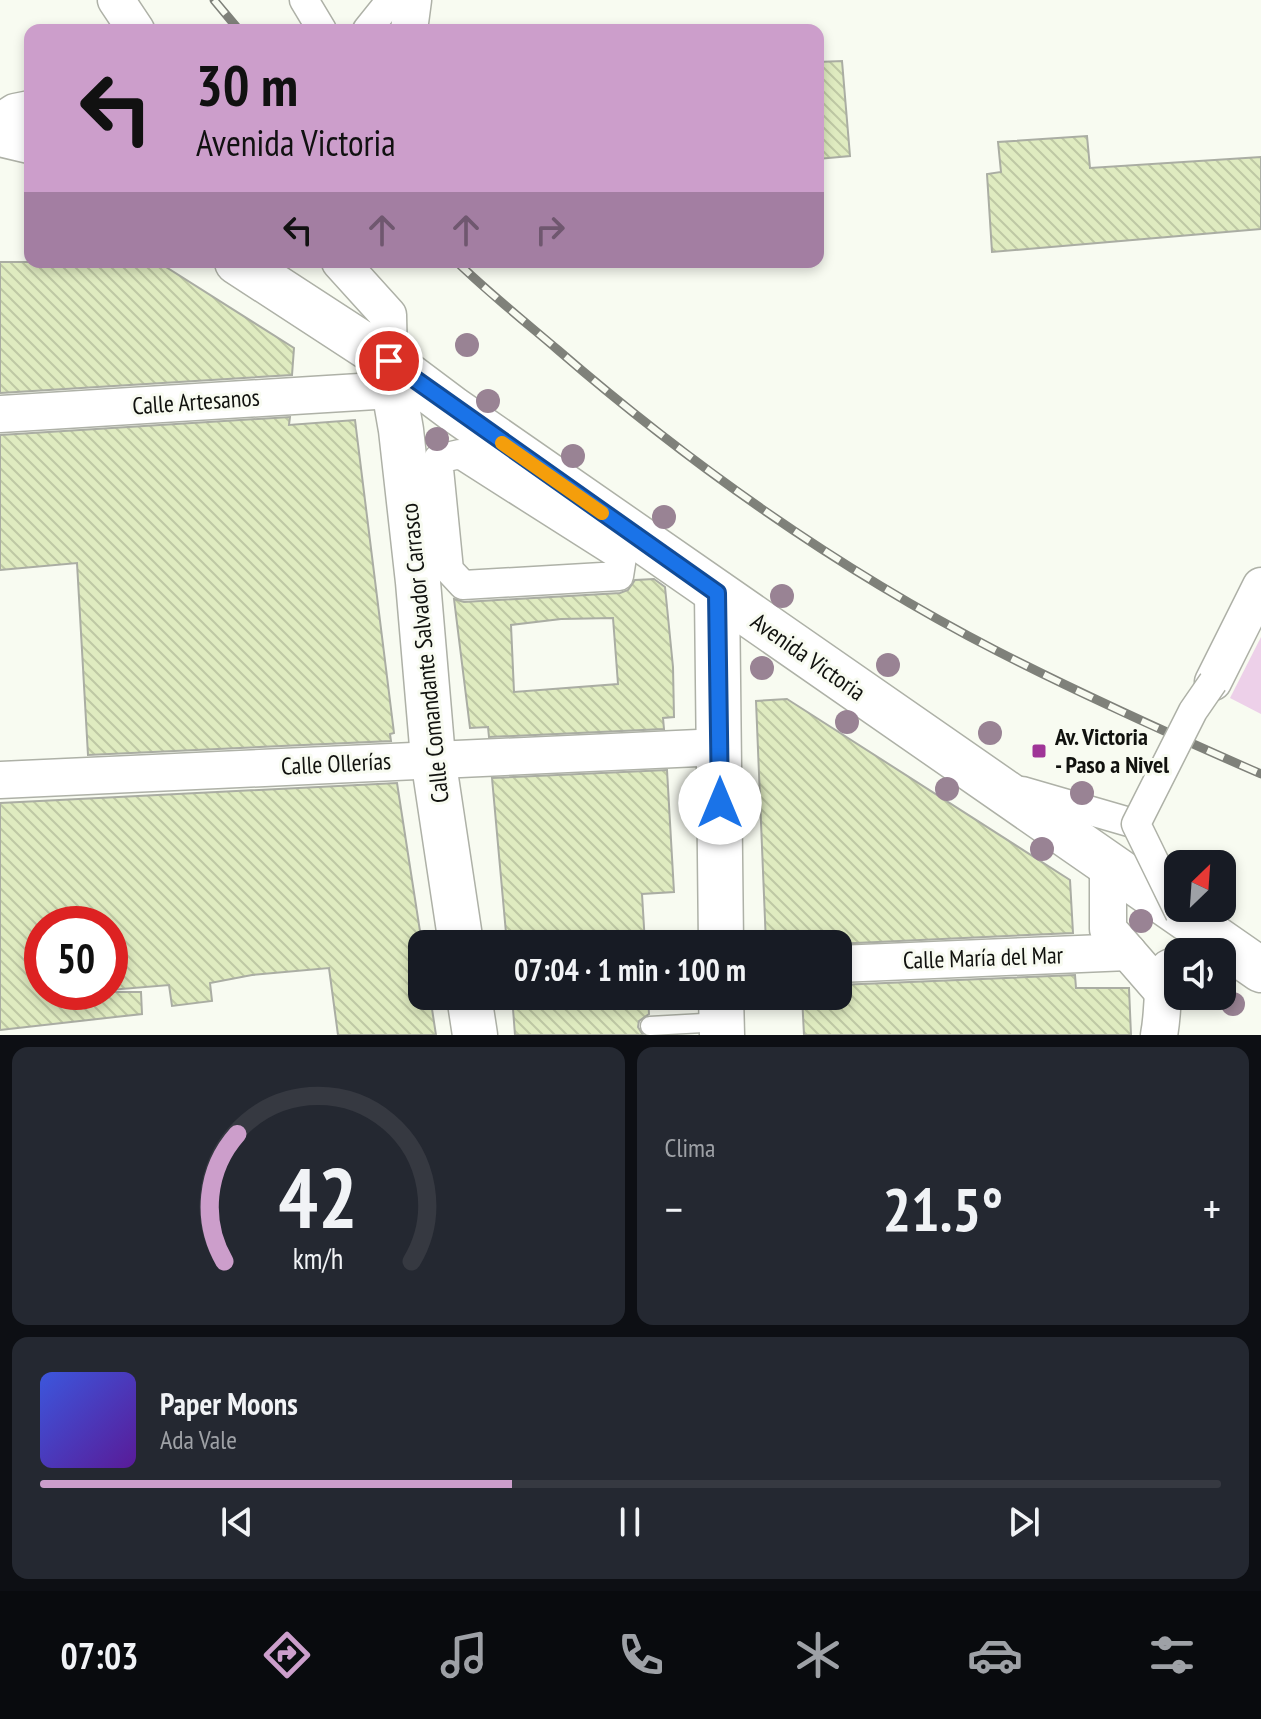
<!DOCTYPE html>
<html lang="es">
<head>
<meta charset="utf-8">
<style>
	:root { --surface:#171b24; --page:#242831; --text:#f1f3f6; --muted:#9ea1a6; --line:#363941; --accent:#cc9ecb }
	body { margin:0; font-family:"PT Sans Narrow",sans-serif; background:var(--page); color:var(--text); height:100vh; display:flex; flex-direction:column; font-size:30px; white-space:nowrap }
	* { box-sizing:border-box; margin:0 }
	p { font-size:26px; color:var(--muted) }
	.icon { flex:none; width:44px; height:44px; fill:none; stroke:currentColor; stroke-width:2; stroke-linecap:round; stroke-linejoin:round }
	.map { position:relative; height:1035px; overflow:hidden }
	.side { display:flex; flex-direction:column; gap:12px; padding:12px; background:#0d0f14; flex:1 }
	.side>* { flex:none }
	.banner { position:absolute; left:24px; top:24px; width:800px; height:244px; border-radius:16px; box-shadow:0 4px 12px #0003; background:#cc9ecb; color:#111; overflow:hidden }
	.needle { width:52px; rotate:25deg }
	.controls { position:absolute; left:1164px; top:850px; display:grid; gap:16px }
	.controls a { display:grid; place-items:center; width:72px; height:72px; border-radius:16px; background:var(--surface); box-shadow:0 4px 12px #0003; font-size:40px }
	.speed { position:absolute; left:24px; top:906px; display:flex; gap:16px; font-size:40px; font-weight:700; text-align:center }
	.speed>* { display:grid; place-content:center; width:104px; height:104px; border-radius:50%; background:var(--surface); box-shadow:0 4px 12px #0003; line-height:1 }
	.speed .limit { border:12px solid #d22; background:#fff; color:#111 }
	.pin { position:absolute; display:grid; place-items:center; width:68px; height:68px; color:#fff; margin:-34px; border:4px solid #fff; border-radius:50%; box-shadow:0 2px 8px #0007 }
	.me { position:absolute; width:88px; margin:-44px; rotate:0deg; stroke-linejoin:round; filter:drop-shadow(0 0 6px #0008) }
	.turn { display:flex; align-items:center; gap:28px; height:168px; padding:0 40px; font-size:36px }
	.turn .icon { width:104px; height:104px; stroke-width:2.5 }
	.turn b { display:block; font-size:56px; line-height:68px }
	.lanes { display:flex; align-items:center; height:76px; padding:0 40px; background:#0003; justify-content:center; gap:40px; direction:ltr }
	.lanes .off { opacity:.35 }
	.big { font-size:60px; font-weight:600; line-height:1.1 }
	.side .card { flex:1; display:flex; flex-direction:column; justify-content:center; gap:12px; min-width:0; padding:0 28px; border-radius:16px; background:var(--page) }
	.side .dial { align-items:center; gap:0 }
	.dial svg { height:208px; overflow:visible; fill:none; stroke:var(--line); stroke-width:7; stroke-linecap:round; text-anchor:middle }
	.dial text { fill:var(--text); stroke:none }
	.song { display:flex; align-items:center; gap:24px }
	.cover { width:96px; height:96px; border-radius:12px; background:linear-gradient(135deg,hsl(230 70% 55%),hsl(270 70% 35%)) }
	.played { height:8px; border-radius:4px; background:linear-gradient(90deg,var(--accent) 40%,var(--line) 40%) }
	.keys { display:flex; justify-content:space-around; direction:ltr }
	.heat { display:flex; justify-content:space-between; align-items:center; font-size:44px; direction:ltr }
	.side .tiles { flex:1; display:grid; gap:12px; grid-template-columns:1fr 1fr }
	.card:last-child { grid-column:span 2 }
	.trip { position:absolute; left:408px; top:930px; width:444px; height:80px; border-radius:16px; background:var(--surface); box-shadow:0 4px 12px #0003; font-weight:600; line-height:80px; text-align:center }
	.tabs { display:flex; height:128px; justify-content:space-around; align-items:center; background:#090b0e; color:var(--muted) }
	.tabs .icon { width:56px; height:56px }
	.tabs .current { color:var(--accent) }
	.tabs b { font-size:36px; color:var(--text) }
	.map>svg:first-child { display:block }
	.pitch { fill:#edd0e9 }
	.building { fill:url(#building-back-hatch); stroke:#aaada3; stroke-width:2; fill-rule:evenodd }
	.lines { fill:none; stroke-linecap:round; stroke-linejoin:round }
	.service-casing { stroke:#aeb1a7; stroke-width:21 }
	.pedestrian-casing { stroke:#aeb1a7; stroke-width:31 }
	.minor-casing { stroke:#aeb1a7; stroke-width:39 }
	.secondary-casing { stroke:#aeb1a7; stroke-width:47 }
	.service { stroke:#fff; stroke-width:18 }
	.pedestrian { stroke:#fff; stroke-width:28 }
	.minor { stroke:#fff; stroke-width:36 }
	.secondary { stroke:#fff; stroke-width:44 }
	.rail-casing { stroke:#7f817a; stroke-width:9 }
	.rail { stroke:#f8fbf1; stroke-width:6; stroke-dasharray:18; stroke-linecap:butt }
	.pedestrian-bridge-casing { stroke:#aeb1a7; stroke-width:31; stroke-linecap:butt }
	.pedestrian-bridge { stroke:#fff; stroke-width:28 }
	.tree { fill:#998394 }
	.route-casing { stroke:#114b97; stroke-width:20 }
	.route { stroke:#1a73e8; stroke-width:14 }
	.slow { stroke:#f59e0b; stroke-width:14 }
	.poi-dot { fill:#9f3597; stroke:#f8fbf1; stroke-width:3 }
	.labels { text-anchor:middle; stroke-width:6; stroke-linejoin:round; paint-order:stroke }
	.street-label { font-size:24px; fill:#11120f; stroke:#f8fbf1 }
	.poi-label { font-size:24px; font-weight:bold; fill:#11120f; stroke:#f8fbf1; text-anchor:start }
</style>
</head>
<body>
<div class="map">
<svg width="1261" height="1035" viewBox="0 0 1261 1035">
	<defs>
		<pattern id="building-back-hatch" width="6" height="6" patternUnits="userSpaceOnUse" patternTransform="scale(2)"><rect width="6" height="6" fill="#dfebc0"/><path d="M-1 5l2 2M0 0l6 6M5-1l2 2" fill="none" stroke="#bec8a4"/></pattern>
	</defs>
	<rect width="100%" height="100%" fill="#f8fbf1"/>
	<path class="pitch" d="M1261,637v77l-31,-16z"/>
	<g class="building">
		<path d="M842,61l8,95 -32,3v-97z"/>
		<path d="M1087,136l3,32 171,-11v72l-269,23 -5,-78 14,-2 -3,-30z"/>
		<path d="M0,262h158l136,86 -2,27 -292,18z"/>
		<path d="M290,417l-1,8 66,-5 39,313 -4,1 1,7 -303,14 -11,-192 -77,7v-135z"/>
		<path d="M654,579l11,8 8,80 1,50 -11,1 1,11 -175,8 -1,-10 -18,1 -16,-129 10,3 156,-9 8,-3 7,-10zM613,618l5,66 -104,8 -3,-67 50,-6z"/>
		<path d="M787,699l283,181 3,53 -239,11h-68l-10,-243z"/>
		<path d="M667,770l7,122 -32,2 3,50h-138l-15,-166z"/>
		<path d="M397,783l25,161v52h8l6,39h-98l-9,-67 -77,7 -42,8 2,18 -40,5 -3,-21 -59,5v-66h-68v68h99l1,22 -142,16v-227z"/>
		<path d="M1075,975l1,13h53l2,47h-327l-2,-39h36v-11z"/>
		<path d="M512,996h136l1,18 -10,7 -1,6 5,8h-128z"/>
	</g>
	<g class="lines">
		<g class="service-casing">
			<path id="service" d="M650,1026l71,-4"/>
		</g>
		<g class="pedestrian-casing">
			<g id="pedestrian">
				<path d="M304,0l18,30"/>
				<path d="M367,30l24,-30"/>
				<path d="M460,454l162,103 -3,19 -156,9 -14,-15 -11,-111z"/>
				<path d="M1022,791l114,33"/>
			</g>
		</g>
		<g class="minor-casing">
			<g id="minor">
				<path d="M116,0l20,30"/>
				<path d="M409,30l4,-30"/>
				<path d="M0,122l15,-10 15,-3"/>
				<path d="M340,262l48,53 1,46"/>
				<path d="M0,414l392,-24"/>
				<path d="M1213,682l48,-96"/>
				<path d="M0,780l720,-33"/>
				<path d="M1108,865v64l53,61"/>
				<path d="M838,964l290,-12"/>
				<path d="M1159,1035c5,-25 1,-42 10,-67l9,-4"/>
			</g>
		</g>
		<g class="secondary-casing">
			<g id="secondary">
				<path d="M0,134l30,7"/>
				<path d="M237,262l152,99 64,48 808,561"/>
				<path d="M389,361l12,69 17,152 15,176 28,186"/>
				<path d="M717,593l4,351"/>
				<path d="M469,996l6,39"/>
				<path d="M721,996l1,39"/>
			</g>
		</g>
		<use href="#service" class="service"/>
		<use href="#pedestrian" class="pedestrian"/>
		<use href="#minor" class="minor"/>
		<use href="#secondary" class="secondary"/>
		<g class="rail-casing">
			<g id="rail">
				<path d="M214,0l25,30"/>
				<path d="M457,262c32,31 67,59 101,88 133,115 282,220 439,301 86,44 175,84 264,123"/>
			</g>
		</g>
		<use href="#rail" class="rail"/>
		<g class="pedestrian-bridge-casing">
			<path id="pedestrian-bridge" d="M1180,914l-44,-90 57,-113 20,-29"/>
		</g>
		<use href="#pedestrian-bridge" class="pedestrian-bridge"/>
	</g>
	<g class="tree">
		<circle cx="467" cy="345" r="12"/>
		<circle cx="488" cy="401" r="12"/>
		<circle cx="437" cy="439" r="12"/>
		<circle cx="573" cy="456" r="12"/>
		<circle cx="664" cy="517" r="12"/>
		<circle cx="782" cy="596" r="12"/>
		<circle cx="888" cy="665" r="12"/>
		<circle cx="762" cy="668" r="12"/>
		<circle cx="847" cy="722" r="12"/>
		<circle cx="990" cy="733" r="12"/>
		<circle cx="947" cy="789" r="12"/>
		<circle cx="1082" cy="793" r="12"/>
		<circle cx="1042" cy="849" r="12"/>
		<circle cx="1141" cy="921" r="12"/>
		<circle cx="1233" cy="1004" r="12"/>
	</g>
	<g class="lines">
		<g class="route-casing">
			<path id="route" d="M389,361l328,232 3,210"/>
		</g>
		<use href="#route" class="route"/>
		<path class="slow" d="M502,443l100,70"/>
	</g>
	<rect class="poi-dot" x="1031" y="743" width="16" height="16" rx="4"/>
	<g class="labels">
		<g class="street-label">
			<text transform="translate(196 402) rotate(-4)" y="8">Calle Artesanos</text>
			<text transform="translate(425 653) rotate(-96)" y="8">Calle Comandante Salvador Carrasco</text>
			<text transform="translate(808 657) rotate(35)" y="8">Avenida Victoria</text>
			<text transform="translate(336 764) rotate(-3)" y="8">Calle Ollerías</text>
			<text transform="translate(983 958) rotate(-2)" y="8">Calle María del Mar</text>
		</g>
		<g class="poi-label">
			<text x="1055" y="745">Av. Victoria<tspan x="1055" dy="28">- Paso a Nivel</tspan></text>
		</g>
	</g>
</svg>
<div class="controls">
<a><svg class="needle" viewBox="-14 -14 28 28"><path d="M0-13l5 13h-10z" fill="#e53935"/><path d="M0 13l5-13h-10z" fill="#9ea1a6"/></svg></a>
<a><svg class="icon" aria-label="sound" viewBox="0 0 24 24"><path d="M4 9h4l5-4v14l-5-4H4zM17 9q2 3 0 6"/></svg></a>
</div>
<div class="speed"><div class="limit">50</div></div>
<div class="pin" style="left:389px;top:361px;background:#d93025"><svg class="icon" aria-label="arrive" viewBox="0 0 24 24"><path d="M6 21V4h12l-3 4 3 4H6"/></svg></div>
<svg class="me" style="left:720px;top:803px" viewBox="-20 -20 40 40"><circle r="19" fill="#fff"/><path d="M0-13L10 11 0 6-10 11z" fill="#1a73e8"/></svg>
<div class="trip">07:04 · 1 min · 100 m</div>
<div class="banner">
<div class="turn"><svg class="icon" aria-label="left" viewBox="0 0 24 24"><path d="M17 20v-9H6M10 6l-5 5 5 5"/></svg><div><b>30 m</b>Avenida Victoria</div></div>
<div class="lanes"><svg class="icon" aria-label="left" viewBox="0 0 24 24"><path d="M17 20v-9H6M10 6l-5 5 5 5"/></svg><svg class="icon off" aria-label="ahead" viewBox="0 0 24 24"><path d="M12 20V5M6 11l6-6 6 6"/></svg><svg class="icon off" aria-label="ahead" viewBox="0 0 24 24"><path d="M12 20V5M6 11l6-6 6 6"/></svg><svg class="icon off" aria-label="right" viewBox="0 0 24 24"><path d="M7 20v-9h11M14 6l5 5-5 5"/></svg></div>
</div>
</div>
<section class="side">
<div class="tiles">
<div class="card dial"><svg viewBox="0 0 100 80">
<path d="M14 69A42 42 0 1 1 86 69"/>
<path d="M14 69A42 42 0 0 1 19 20" stroke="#cc9ecb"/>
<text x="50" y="56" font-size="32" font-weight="700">42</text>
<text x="50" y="72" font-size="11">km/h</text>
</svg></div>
<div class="card"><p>Clima</p>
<div class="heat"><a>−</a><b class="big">21.5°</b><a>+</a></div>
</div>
<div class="card">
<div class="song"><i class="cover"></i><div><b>Paper Moons</b><p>Ada Vale</p></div></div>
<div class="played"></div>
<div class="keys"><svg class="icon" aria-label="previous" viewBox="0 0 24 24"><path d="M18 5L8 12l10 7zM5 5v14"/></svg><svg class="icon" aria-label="pause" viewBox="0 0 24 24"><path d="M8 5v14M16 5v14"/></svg><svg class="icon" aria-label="next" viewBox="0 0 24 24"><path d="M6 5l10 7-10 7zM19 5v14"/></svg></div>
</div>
</div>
</section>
<nav class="tabs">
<b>07:03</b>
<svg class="icon current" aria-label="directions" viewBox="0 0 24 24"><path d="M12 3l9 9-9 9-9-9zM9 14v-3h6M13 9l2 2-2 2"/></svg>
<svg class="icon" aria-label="music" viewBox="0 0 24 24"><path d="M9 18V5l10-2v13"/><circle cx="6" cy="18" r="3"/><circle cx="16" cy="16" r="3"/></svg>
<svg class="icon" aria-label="phone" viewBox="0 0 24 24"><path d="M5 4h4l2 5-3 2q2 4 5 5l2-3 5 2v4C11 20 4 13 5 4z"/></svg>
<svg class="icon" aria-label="climate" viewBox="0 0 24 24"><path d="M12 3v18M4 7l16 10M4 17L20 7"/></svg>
<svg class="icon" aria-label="car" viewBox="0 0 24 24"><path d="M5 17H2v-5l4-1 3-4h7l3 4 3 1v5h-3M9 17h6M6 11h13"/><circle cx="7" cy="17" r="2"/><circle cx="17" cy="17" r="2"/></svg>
<svg class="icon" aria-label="filters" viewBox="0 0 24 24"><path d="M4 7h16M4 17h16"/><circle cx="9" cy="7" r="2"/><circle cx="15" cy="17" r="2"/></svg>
</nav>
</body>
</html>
